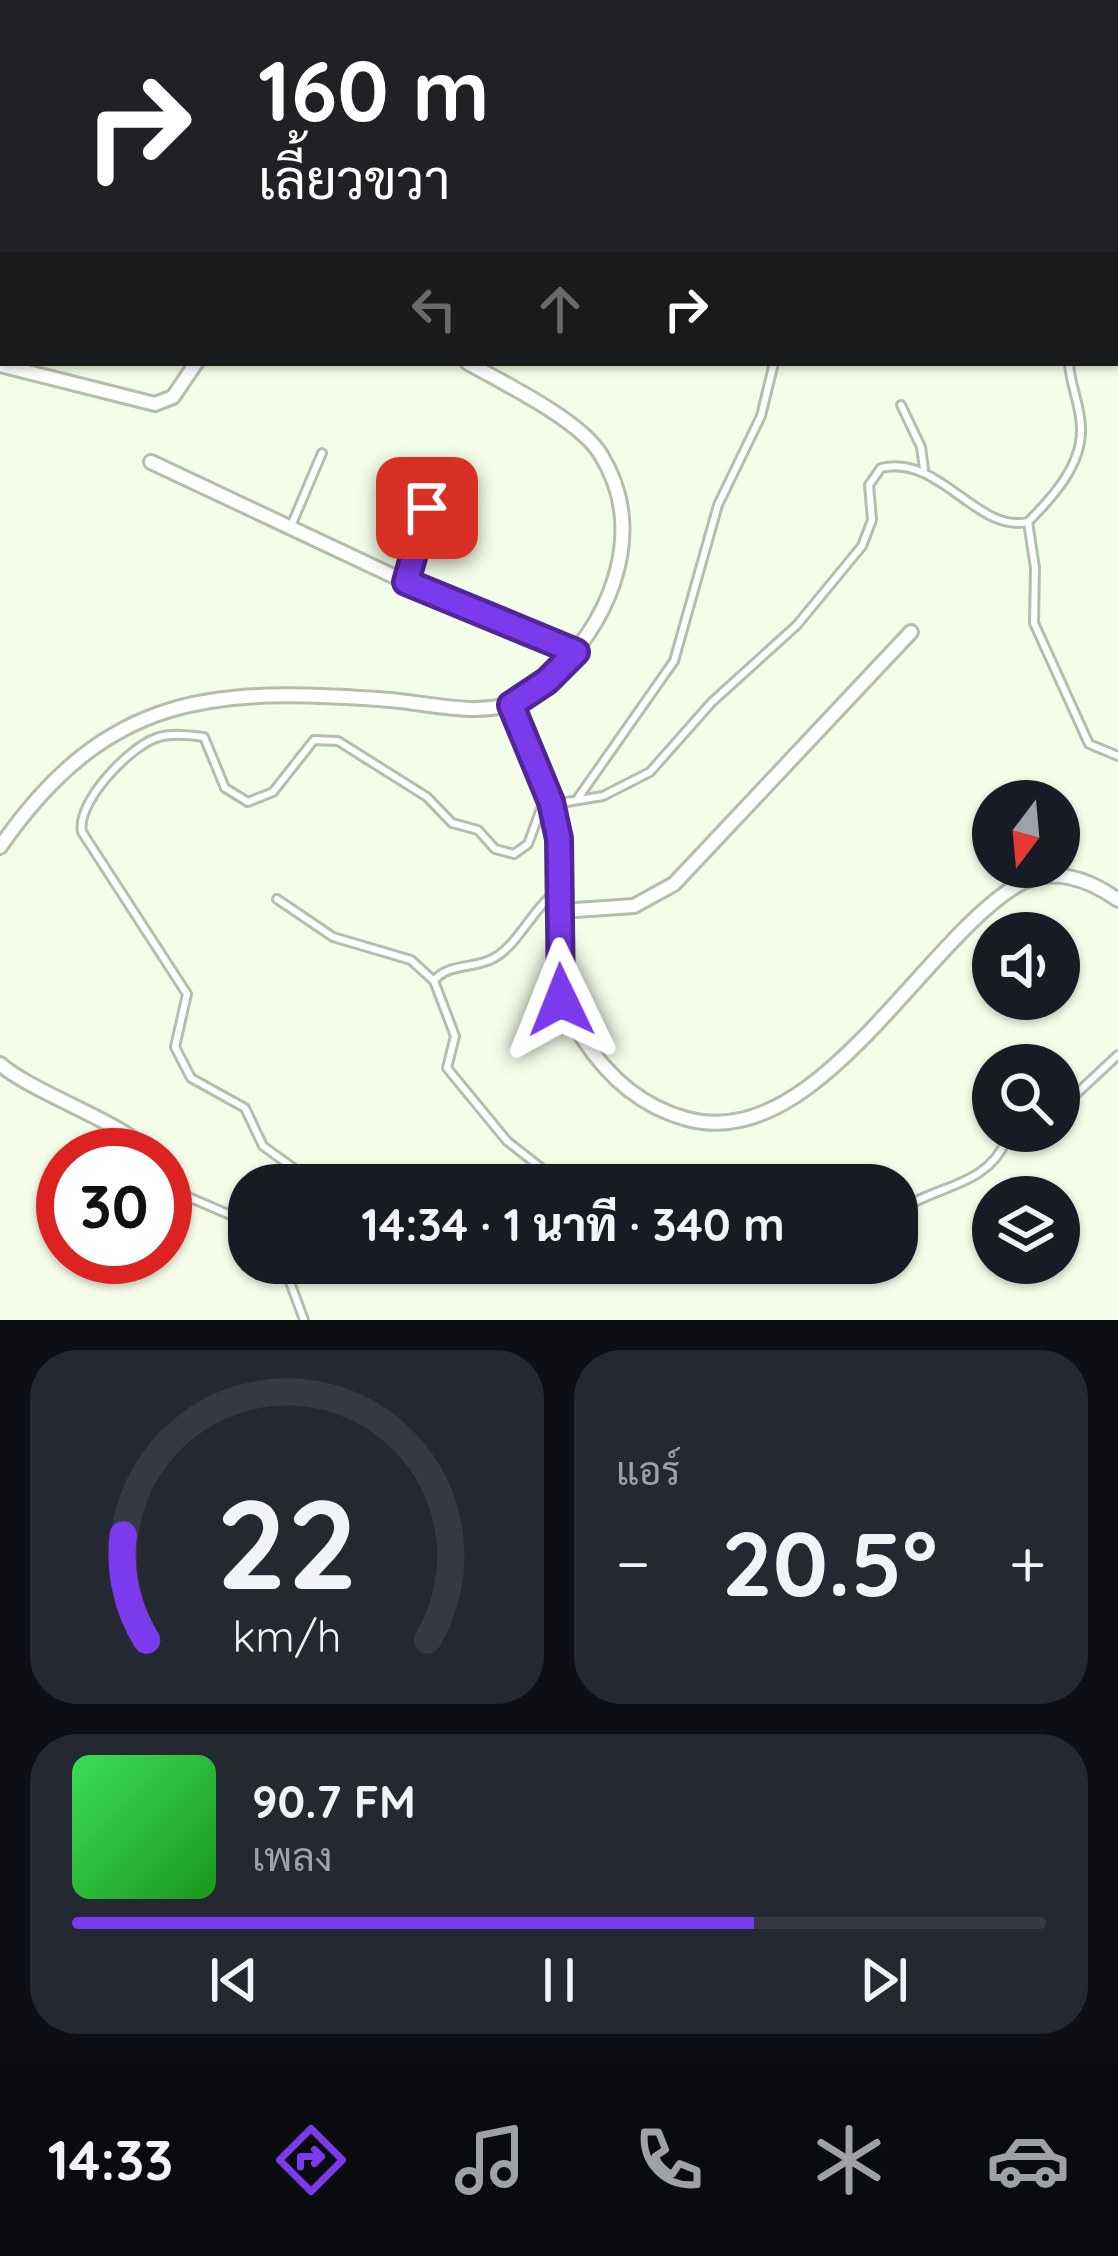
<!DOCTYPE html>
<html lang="th">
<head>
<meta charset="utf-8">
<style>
	:root { --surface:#171b24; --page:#242831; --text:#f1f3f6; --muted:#9ea1a6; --line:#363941; --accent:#7c3aed }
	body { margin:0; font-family:Quicksand,Sarabun,sans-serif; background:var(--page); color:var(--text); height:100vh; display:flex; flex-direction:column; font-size:45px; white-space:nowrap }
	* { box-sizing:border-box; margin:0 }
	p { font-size:39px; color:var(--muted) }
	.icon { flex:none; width:66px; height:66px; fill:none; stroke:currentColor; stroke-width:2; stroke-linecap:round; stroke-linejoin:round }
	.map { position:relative; height:1320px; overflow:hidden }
	.details { display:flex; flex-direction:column; gap:30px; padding:30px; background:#0d0f14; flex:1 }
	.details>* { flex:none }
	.banner { position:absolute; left:0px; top:0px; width:1119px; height:366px; box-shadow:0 3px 9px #0004; background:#202124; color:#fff; overflow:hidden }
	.needle { width:78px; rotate:196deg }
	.tools { position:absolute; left:972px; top:780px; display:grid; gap:24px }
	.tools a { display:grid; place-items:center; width:108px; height:108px; border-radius:50%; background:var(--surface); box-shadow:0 3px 9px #0004; font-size:60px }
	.speed { position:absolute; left:36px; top:1128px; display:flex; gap:24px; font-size:60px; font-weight:700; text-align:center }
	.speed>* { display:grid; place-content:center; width:156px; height:156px; border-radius:50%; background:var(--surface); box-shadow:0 3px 9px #0004; line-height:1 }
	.speed .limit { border:18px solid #d22; background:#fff; color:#111 }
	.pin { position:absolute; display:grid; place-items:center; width:102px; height:102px; color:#fff; margin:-51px; border-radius:24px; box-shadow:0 6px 18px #0006 }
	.me { position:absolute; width:132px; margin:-66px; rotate:358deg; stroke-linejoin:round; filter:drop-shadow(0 0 9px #0008) }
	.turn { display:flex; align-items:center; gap:42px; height:252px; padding:0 60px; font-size:54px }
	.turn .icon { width:156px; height:156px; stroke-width:2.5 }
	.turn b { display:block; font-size:84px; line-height:102px }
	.lanes { display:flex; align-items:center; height:114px; padding:0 60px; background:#0003; justify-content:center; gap:60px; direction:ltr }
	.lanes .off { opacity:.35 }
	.big { font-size:90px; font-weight:800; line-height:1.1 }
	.details .widget { flex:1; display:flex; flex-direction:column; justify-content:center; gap:18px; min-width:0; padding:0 42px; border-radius:48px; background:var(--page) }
	.details .dial { align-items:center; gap:0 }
	.dial svg { height:312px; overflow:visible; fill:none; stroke:var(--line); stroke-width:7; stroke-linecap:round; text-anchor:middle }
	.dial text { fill:var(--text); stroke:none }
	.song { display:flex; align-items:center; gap:36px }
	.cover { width:144px; height:144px; border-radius:18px; background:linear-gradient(135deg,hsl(130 70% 55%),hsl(120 70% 35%)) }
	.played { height:12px; border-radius:6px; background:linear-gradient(90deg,var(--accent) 70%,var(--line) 70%) }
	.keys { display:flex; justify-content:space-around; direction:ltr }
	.heat { display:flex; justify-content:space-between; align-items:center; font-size:66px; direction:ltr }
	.details .tiles { flex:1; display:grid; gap:30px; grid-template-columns:1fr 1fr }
	.widget:last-child { grid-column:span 2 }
	.trip { position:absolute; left:228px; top:1164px; width:690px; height:120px; border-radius:48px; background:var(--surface); box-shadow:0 3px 9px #0004; font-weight:800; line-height:120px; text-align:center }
	.menu { display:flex; height:192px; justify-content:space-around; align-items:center; background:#090b0e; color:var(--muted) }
	.menu .icon { width:84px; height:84px }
	.menu .active { color:var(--accent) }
	.menu b { font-size:54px; color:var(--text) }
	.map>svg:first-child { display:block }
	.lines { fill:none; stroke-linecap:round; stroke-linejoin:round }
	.service-casing { stroke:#b5beaa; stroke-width:12 }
	.minor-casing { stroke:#b5beaa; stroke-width:18 }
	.service { stroke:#fff; stroke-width:6 }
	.minor { stroke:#fff; stroke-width:12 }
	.route-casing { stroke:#51269a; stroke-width:30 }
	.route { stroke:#7c3aed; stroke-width:21 }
</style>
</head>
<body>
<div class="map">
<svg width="1118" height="1320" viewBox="0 0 1118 1320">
	<rect width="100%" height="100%" fill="#f3fde8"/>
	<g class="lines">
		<g class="service-casing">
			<g id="service">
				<path d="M770,0l1,3"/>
				<path d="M730,3l1,-3"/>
				<path d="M1101,3v-3"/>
				<path d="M1116,257l2,-2"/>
				<path d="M901,405l20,42 3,22"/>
				<path d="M1028,522l7,46 -1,55 55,121 29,12"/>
				<path d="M291,526l31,-73"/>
				<path d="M406,582l21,-74"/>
				<path d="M578,798l96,-137 44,-156 43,-89 13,-53"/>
				<path d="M559,890c-27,18 -39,53 -65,68 -19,11 -47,5 -60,23l21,55 -8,32 60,73 56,44"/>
				<path d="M277,899l56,38 78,23 23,21"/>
				<path d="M1059,1110l59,-55"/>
				<path d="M75,1145l24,10"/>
				<path d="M317,1185l-54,-39 -18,-38 -54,-30 -16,-31 12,-53 -105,-162c-6,-29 46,-84 74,-94 15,-5 32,-3 48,-1l21,51 23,14 25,-10 41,-52 24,1 89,56 25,26 26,7 17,19 19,5 14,-10 14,-38 61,-10 47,-24 62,-70 85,-77 65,-79 10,-26 -3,-35 12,-17c59,-14 95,65 147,54 24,-24 53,-56 53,-91 1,-23 -11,-45 -12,-68"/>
				<path d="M165,1187l84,36"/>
				<path d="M897,1212c40,-28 89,-24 110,-73l16,-8"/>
				<path d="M283,1263l21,57"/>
			</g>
		</g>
		<g class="minor-casing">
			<g id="minor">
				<path d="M383,3l1,-3"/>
				<path d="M481,3l3,-3"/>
				<path d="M0,365l155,39 18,-7 23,-34"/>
				<path d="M151,462l255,120 170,70"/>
				<path d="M511,705c18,44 42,89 49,137 8,68 -18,135 22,195 25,39 60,70 105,82 128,35 234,-175 329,-233 35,-21 73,-7 102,14"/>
				<path d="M0,847c108,-156 215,-160 390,-147 36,3 82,15 117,5 19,-5 38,-22 52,-36 55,-56 87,-141 42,-214 -21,-35 -96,-71 -133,-92"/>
				<path d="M561,911l73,-5 40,-22 237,-252"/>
				<path d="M0,1064c33,30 136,63 149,91"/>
			</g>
		</g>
		<use href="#service" class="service"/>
		<use href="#minor" class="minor"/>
	</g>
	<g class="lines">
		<g class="route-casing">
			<path id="route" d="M427,508l-21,74 170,70 -29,29 -36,24 40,97 8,37 2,161"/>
		</g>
		<use href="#route" class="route"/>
	</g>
</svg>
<div class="tools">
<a><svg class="needle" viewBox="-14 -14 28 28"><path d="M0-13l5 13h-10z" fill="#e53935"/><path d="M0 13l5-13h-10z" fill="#9ea1a6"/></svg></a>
<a><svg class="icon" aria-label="sound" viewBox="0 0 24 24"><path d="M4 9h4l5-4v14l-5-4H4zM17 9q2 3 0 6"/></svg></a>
<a><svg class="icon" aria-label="search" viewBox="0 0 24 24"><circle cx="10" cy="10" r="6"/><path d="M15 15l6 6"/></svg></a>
<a><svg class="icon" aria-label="layers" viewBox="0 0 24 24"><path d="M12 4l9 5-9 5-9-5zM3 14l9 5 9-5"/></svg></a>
</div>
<div class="speed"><div class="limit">30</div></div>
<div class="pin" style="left:427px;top:508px;background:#d93025"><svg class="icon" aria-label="arrive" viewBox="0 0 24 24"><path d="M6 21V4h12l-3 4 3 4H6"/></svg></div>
<svg class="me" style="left:561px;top:1000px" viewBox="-20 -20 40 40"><path d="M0-17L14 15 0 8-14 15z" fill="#7c3aed" stroke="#fff" stroke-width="4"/></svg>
<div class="trip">14:34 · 1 นาที · 340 m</div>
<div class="banner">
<div class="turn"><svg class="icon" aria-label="right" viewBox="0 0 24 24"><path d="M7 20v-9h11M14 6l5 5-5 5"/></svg><div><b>160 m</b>เลี้ยวขวา</div></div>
<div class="lanes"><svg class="icon off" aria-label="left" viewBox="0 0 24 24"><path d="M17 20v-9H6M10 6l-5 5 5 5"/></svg><svg class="icon off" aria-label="ahead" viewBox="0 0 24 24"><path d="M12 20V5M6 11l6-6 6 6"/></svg><svg class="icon" aria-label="right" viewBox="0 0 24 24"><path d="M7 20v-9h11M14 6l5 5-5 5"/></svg></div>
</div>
</div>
<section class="details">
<div class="tiles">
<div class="widget dial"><svg viewBox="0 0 100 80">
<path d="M14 69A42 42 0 1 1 86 69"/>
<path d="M14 69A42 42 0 0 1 8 42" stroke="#7c3aed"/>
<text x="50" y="56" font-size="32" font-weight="700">22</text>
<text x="50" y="72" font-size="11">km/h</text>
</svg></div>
<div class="widget"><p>แอร์</p>
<div class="heat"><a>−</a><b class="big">20.5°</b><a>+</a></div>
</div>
<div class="widget">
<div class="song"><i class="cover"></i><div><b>90.7 FM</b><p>เพลง</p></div></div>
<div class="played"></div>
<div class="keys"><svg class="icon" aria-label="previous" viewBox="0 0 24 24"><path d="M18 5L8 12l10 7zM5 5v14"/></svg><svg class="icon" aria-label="pause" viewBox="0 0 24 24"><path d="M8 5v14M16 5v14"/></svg><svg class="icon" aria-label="next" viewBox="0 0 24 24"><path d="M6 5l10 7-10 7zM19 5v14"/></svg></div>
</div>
</div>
</section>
<nav class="menu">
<b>14:33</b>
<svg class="icon active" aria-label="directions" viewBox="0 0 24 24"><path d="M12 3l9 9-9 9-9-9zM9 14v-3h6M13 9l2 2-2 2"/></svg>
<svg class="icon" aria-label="music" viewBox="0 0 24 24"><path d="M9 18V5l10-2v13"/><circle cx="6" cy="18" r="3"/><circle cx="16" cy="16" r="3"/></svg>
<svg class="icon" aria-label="phone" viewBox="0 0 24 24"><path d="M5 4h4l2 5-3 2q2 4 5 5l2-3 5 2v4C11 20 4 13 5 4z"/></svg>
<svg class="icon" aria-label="climate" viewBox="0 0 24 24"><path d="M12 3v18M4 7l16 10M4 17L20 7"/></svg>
<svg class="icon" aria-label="car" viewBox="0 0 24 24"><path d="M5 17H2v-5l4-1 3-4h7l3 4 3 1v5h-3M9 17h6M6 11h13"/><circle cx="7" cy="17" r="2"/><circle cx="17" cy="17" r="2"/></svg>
</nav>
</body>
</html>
